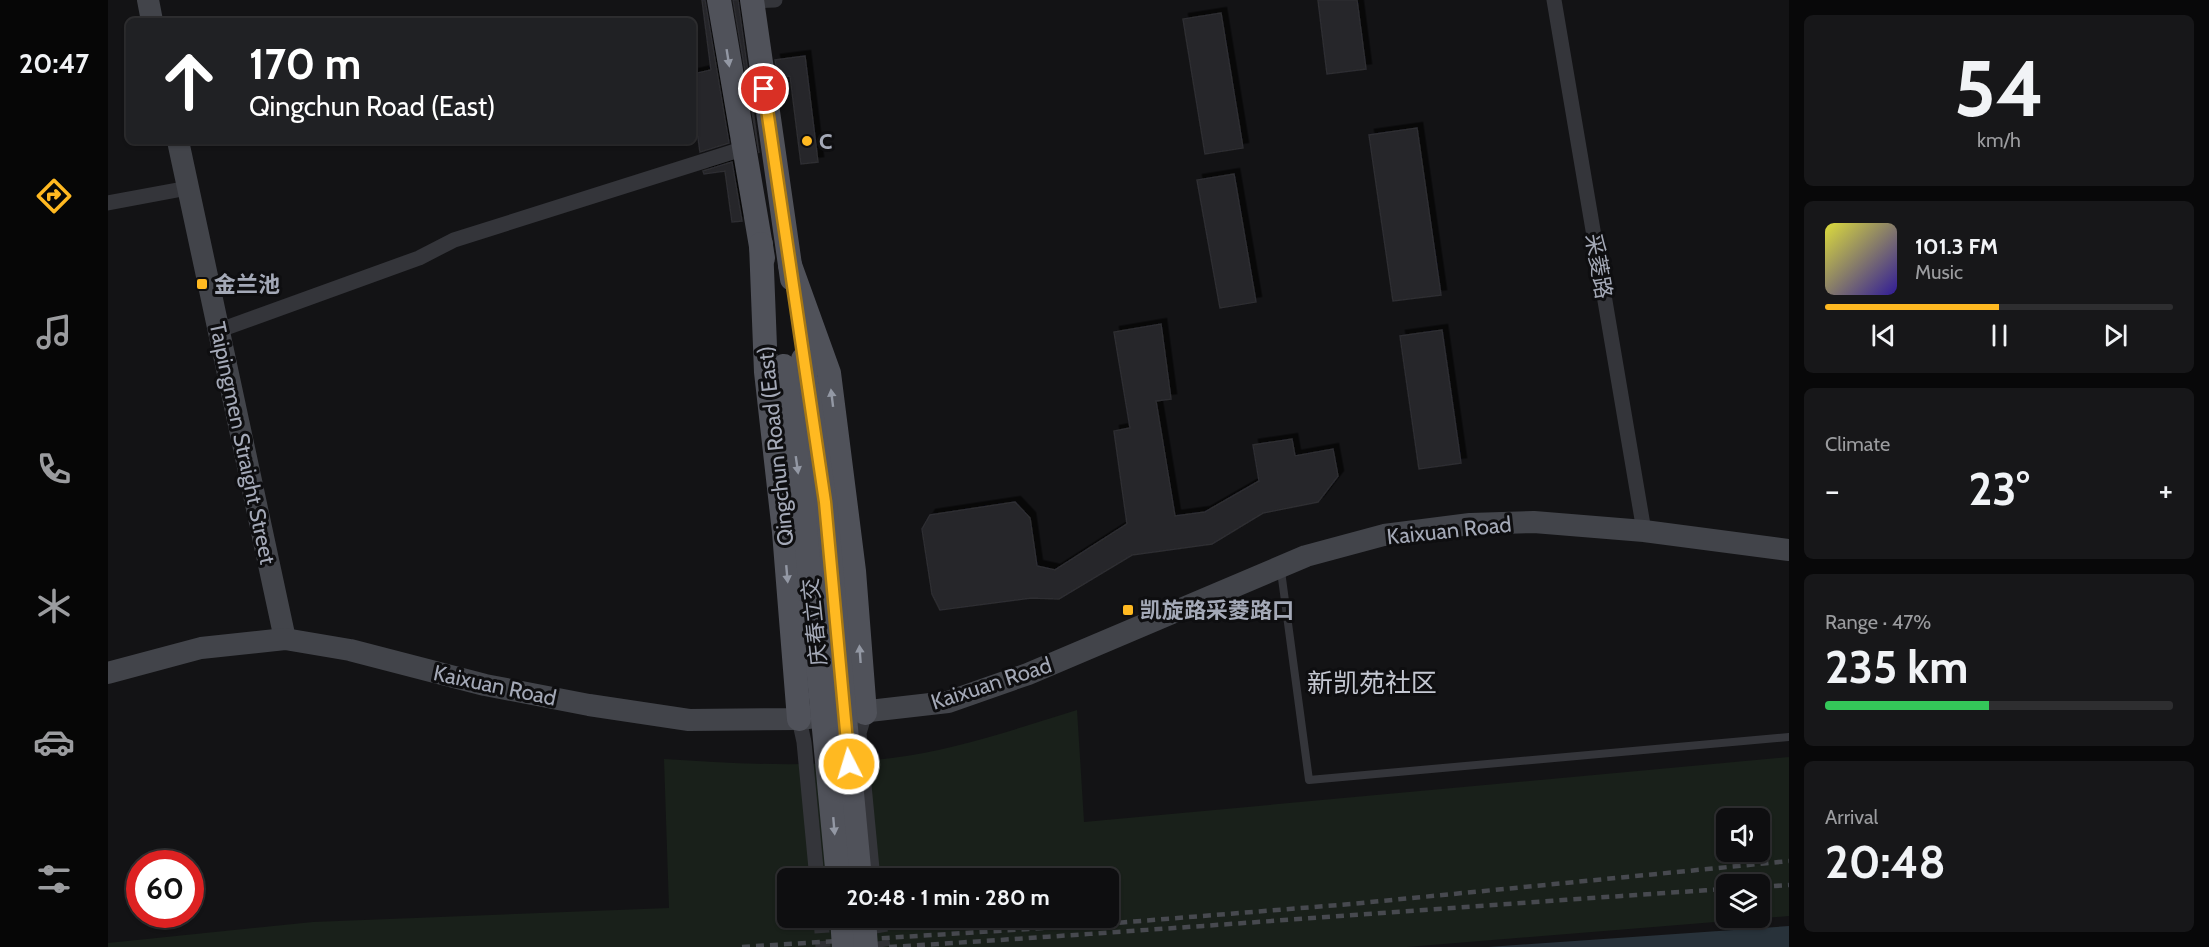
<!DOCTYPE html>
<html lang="en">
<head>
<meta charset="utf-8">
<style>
	:root { --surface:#0e0e10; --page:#171719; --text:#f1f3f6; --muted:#9b9c9f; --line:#2e2e30; --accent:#ffb921 }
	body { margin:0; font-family:Cabin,"Noto Sans SC",sans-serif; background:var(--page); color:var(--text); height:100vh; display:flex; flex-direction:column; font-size:22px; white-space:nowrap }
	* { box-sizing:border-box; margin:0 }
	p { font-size:20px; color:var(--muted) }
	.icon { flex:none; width:33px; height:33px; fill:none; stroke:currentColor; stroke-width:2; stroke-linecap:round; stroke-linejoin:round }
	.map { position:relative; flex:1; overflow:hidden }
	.sheet { display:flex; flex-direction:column; gap:15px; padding:15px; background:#080809; width:420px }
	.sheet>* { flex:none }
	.guide { position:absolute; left:18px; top:18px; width:570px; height:126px; border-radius:9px; box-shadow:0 2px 4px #0004,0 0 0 2px var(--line); background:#202124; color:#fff; overflow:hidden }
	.fabs { position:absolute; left:1608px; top:808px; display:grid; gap:12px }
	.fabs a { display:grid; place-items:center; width:54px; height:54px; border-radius:9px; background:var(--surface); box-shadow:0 2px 4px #0004,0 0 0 2px var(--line); font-size:30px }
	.speed { position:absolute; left:18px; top:850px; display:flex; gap:12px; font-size:30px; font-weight:700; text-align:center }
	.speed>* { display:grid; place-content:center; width:78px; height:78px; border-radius:50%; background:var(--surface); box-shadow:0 2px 4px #0004,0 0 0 2px var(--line); line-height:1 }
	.speed .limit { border:9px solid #d22; background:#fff; color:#111 }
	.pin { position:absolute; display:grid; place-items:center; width:51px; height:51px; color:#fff; margin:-26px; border:3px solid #fff; border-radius:50%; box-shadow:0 2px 6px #0007 }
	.me { position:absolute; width:66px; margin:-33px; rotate:355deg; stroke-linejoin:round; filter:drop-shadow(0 0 4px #0008) }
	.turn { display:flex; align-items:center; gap:21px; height:126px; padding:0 24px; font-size:27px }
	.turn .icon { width:78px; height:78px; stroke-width:2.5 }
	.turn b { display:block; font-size:42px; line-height:51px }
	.big { font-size:45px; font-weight:700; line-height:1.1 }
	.sheet .tile { flex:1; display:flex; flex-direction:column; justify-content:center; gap:9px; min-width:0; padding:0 21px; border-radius:9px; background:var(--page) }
	.sheet .dial { align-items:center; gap:0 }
	.dial b { font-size:78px; line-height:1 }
	.song { display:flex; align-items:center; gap:18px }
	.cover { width:72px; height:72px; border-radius:9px; background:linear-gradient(135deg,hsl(60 70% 55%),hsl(250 70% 35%)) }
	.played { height:6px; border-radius:3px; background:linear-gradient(90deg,var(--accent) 50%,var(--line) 50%) }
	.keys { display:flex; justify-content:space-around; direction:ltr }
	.heat { display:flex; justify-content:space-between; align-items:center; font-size:33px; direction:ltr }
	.charge { height:9px; border-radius:4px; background:linear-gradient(90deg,#34c759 47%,var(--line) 0) }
	.trip { position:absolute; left:669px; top:868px; width:342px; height:60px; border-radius:9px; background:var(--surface); box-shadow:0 2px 4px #0004,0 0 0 2px var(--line); font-weight:700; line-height:60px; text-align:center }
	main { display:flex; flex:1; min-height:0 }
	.menu { display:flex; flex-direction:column; width:108px; justify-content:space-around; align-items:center; background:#060606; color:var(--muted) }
	.menu .icon { width:42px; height:42px }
	.menu .current { color:var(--accent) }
	.menu b { font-size:27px; color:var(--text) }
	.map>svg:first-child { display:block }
	.green { fill:#19201a; fill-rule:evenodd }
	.water { fill:#28323a }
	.building { fill:#262629; stroke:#2d2d31; stroke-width:1.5; filter:url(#shadow) }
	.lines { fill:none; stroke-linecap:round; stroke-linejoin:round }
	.street-tunnel { stroke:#303135; stroke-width:15; stroke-dasharray:15 8; stroke-linecap:butt }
	.path { stroke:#3a3c41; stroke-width:3; stroke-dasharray:3 4.5; stroke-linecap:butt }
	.lane { stroke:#34353a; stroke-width:8 }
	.street { stroke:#34353a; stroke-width:15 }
	.secondary { stroke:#42444a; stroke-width:22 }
	.primary { stroke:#50525a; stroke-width:24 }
	.rail { stroke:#47494f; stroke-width:4.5; stroke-dasharray:8 6; stroke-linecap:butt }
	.primary-bridge { stroke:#50525a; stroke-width:24 }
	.oneway { fill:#9398a4 }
	.route-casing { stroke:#a67815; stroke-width:15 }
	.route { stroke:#ffb921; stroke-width:10 }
	.poi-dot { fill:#ffb921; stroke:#0e0e10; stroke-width:2 }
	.labels { text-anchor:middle; stroke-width:6; stroke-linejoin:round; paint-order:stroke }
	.poi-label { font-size:22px; font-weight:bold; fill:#a4a9b7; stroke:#0e0e10; text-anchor:start }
	.street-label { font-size:22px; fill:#a4a9b7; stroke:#0e0e10 }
	.quarter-label { font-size:26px; fill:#c5c8d2; stroke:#0e0e10 }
</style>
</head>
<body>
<main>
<nav class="menu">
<b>20:47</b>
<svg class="icon current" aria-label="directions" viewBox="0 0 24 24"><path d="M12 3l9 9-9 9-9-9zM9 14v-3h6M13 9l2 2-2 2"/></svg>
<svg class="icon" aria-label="music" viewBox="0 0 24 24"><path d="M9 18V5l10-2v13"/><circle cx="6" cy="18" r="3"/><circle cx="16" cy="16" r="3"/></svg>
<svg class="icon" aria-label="phone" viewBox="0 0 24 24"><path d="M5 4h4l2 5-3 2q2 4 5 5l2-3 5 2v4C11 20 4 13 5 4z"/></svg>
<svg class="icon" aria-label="climate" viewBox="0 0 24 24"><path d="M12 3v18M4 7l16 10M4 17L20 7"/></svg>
<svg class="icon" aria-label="car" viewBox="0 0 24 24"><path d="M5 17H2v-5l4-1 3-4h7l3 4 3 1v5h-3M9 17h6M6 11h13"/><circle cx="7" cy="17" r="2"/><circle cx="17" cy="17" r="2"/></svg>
<svg class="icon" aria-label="filters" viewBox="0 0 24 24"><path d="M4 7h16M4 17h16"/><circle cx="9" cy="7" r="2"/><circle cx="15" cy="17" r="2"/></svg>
</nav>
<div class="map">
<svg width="1681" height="947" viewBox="0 0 1681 947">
	<defs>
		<filter id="shadow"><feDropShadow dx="5.5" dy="-5.5" stdDeviation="0" flood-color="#0009"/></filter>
	</defs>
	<rect width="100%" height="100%" fill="#131315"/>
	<path class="green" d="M969,710l7,112 705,-65v159l-382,31h-1299v-4l205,-21 356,-14 -5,-149c76,5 151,9 228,-1 63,-8 124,-29 185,-48zM1618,819h34v33h-34zM680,879h320v39h-320zM1618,885h34v33h-34z"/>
	<path class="water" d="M1681,926v21h-301z"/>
	<g class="building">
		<path d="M594,0h3l24,143 -29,9 -7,-50v-28l18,-4z"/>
		<path d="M625,0h5l21,153z"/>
		<path d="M1210,0h39l9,69 -39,5z"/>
		<path d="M1113,13l22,135 -38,6 -22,-135z"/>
		<path d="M697,56l13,106 -17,2 -11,-88 -12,1 -3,-17z"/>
		<path d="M1309,128l24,167 -48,6 -24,-166z"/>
		<path d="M624,162l10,59 -10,1 -7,-51 -21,3 -1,-3z"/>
		<path d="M1126,174l22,128 -36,6 -23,-128z"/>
		<path d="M1053,324l10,75 -15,2 19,115 30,-4 54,-31 -6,-36 39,-6 3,17 38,-7 5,27 -20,26 -55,11 -51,31 -80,11 -73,44 -28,-1 -91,12 -8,-16 -10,-65 8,-14 85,-13 15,16 7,48 18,4 72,-46 -13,-93 16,-3 -16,-96z"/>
		<path d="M1334,330l19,133 -42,6 -19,-133z"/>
	</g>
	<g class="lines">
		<g class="street-tunnel">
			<path d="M713,918l2,29"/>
			<path d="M770,918l5,29"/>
		</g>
		<path class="path" d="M698,918v3l16,-1"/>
		<path class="lane" d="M1173,571l28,209 480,-43"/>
		<g class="street">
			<path d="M1446,0l90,531"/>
			<path d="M644,1l23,-1"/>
			<path d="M0,203l80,-15"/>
			<path d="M112,330l199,-72 35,-18 288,-91"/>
			<path d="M757,713l-6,20 14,146"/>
			<path d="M691,719l5,23 13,137"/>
		</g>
		<g class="secondary">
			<path d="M40,0l4,21"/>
			<path d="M70,141l107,498"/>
			<path d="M0,673l93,-25 84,-9 65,11 135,35 104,20 100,15 110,-1 149,-17 80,-28 278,-118 78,-21 86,-11 64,-2 110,9 145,19"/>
		</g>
		<g class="primary">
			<path d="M611,0l44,258"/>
			<path d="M644,0l40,279"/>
			<path d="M653,244l5,128 18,160 15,187"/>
			<path d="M682,265l39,108 25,198 11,142"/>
		</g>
		<g class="rail">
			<path d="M1652,887l29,-2"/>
			<path d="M634,947l349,-22 260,-21 438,-43"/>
			<path d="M781,947c279,-17 558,-40 837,-58"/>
		</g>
		<g class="primary-bridge">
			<path d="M695,359l22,143 35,377"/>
			<path d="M676,366l19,139 35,374"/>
			<path d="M734,918l2,29"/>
			<path d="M756,918l2,29"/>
		</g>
	</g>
	<defs><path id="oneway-solid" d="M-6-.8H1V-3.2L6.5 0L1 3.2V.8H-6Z" transform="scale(1.5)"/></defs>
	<g class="oneway">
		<use href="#oneway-solid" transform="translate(620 58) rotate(81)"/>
		<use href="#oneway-solid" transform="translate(724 398) rotate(-97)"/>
		<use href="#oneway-solid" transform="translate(689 465) rotate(82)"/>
		<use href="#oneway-solid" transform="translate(679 574) rotate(85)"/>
		<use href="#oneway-solid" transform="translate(752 654) rotate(-94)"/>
		<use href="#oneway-solid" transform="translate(726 826) rotate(85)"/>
	</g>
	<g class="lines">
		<g class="route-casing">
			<path id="route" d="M656,89l61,413 24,262"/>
		</g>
		<use href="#route" class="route"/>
	</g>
	<g class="poi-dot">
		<circle cx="699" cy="141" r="6"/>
		<rect x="88" y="278" width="12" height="12" rx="3"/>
		<rect x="1014" y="604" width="12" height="12" rx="3"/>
	</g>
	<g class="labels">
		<g class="poi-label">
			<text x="711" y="149">C</text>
			<text x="106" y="292">金兰池</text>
			<text x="1032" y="618">凯旋路采菱路口</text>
		</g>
		<g class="street-label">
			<text transform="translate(1491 266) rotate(80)" y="8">采菱路</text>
			<text transform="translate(135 443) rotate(78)" y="8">Taipingmen Straight Street</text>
			<text transform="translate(667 446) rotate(-96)" y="8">Qingchun Road (East)</text>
			<text transform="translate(1341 530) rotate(-6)" y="8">Kaixuan Road</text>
			<text transform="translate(706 622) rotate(-96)" y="8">庆春立交</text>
			<text transform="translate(883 683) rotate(-18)" y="8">Kaixuan Road</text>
			<text transform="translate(387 685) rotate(12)" y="8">Kaixuan Road</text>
		</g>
		<g class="quarter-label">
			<text x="1264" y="692">新凯苑社区</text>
		</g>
	</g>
</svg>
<div class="fabs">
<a><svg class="icon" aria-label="sound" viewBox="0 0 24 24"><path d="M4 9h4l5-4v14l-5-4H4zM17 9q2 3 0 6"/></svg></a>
<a><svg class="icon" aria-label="layers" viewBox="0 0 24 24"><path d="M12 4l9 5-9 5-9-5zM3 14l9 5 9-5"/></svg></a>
</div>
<div class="speed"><div class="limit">60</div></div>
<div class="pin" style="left:656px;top:89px;background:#d93025"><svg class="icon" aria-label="arrive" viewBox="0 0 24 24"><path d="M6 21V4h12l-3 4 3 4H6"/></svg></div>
<svg class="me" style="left:741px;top:764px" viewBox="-20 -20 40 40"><circle r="17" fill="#ffb921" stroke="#fff" stroke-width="3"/><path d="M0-11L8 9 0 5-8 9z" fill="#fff"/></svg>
<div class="trip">20:48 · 1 min · 280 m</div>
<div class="guide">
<div class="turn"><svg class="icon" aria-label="ahead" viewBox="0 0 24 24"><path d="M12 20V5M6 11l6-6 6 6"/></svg><div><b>170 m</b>Qingchun Road (East)</div></div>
</div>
</div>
<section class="sheet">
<div class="tile dial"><b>54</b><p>km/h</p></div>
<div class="tile">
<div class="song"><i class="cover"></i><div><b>101.3 FM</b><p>Music</p></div></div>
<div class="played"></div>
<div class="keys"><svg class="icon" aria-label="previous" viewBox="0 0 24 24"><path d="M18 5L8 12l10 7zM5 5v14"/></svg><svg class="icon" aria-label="pause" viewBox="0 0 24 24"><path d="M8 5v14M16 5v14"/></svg><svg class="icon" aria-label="next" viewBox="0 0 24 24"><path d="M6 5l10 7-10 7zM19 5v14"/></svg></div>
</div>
<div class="tile"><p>Climate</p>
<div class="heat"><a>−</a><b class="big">23°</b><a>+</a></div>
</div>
<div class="tile"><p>Range · 47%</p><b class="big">235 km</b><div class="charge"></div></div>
<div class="tile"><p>Arrival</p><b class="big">20:48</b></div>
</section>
</main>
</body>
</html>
